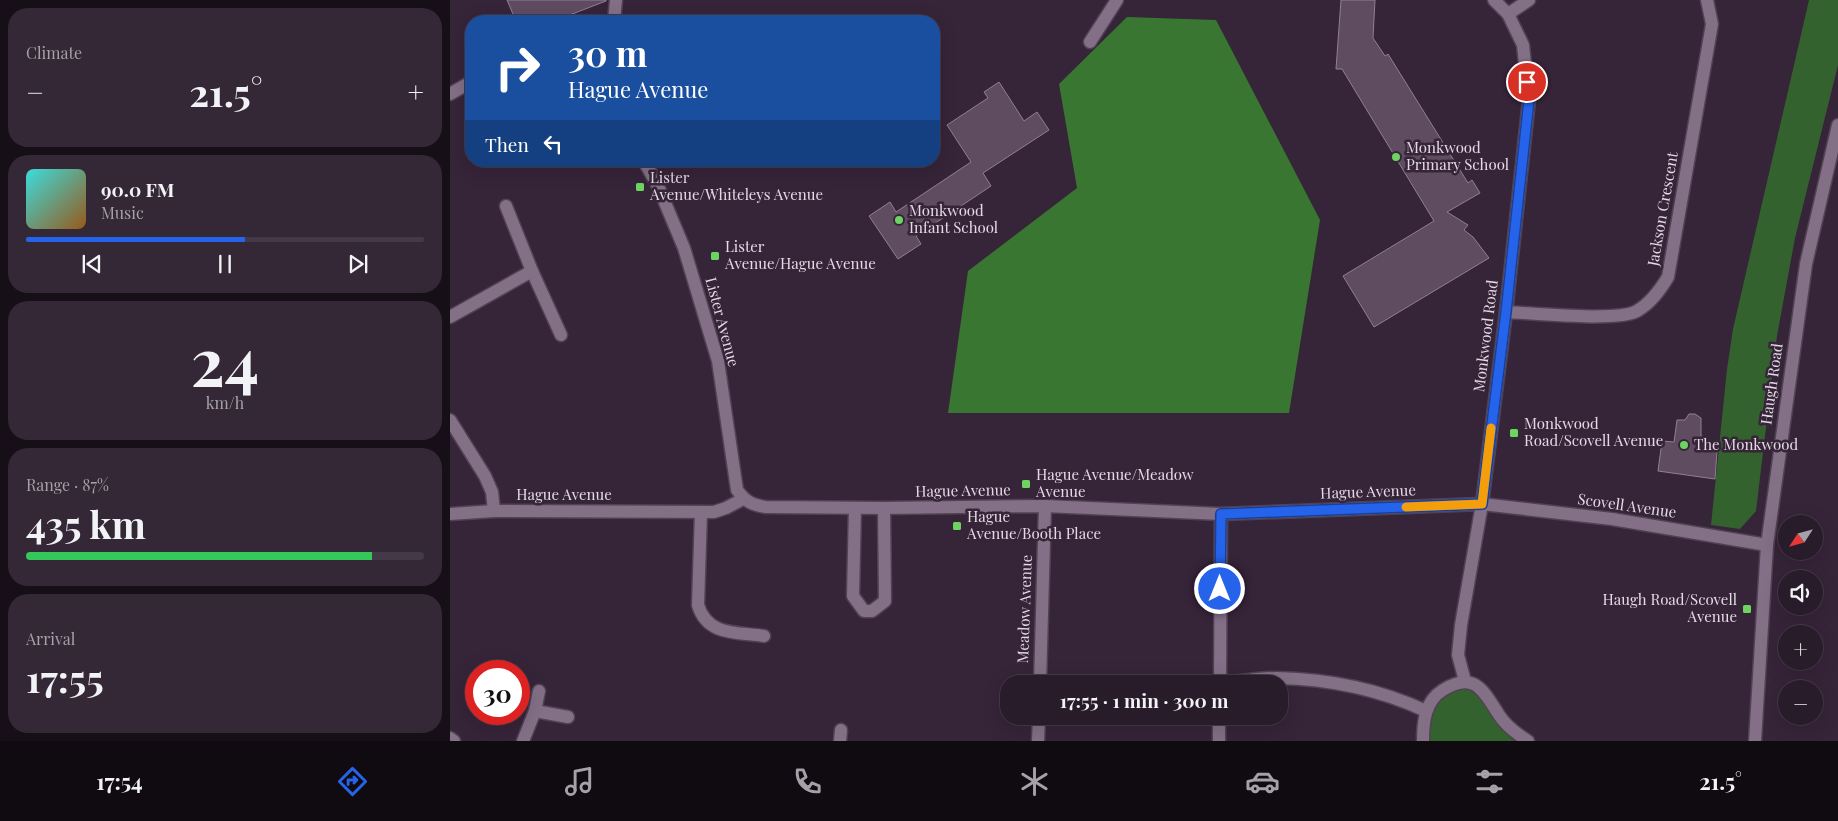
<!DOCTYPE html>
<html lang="en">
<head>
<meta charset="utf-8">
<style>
	:root { --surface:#281b2a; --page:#342836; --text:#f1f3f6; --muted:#a5a1a8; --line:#443947; --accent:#2563eb }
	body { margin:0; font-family:"Playfair Display",serif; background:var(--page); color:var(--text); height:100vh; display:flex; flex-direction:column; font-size:19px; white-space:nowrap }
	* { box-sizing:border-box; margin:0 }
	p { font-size:16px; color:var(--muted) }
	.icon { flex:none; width:28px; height:28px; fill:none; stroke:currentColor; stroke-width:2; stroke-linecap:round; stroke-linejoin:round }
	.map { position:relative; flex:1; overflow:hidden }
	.side { display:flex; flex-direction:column; gap:8px; padding:8px; background:#160f17; width:450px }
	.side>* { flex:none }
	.banner { position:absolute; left:15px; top:15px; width:475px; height:152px; border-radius:20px; box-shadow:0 5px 20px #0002,0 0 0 1px var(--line); background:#1a4fa0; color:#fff; overflow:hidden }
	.needle { width:32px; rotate:234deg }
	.buttons { position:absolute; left:1328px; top:515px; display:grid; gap:10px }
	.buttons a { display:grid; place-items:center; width:45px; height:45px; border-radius:50%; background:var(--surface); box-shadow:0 5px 20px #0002,0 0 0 1px var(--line); font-size:25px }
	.speed { position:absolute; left:15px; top:660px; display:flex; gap:10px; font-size:25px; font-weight:700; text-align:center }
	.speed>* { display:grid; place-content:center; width:65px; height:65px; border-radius:50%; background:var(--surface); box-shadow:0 5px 20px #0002,0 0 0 1px var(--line); line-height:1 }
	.speed .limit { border:8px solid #d22; background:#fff; color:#111 }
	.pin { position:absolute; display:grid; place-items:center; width:42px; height:42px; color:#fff; margin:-21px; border:2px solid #fff; border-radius:50%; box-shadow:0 1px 5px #0007 }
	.me { position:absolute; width:55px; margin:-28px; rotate:0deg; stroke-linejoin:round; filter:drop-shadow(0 0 4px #0008) }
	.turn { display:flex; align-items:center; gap:18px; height:105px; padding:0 20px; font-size:22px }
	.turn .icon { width:65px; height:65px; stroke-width:2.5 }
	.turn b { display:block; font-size:35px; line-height:42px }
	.then { display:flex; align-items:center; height:48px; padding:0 20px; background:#0003; gap:10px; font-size:19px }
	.big { font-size:38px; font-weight:700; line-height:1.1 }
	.side .widget { flex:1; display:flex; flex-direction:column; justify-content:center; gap:8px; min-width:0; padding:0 18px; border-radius:20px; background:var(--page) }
	.side .dial { align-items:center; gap:0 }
	.dial b { font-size:65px; line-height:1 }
	.song { display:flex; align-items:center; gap:15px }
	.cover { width:60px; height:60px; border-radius:8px; background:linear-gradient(135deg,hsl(180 70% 55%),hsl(30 70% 35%)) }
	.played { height:5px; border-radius:2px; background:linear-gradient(90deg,var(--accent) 55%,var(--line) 55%) }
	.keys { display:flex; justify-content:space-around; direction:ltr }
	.heat { display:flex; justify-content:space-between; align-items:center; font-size:28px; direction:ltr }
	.charge { height:8px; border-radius:4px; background:linear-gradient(90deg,#34c759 87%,var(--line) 0) }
	.trip { position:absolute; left:550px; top:675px; width:288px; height:50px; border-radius:20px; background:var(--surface); box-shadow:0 5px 20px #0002,0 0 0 1px var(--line); font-weight:700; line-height:50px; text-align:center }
	.dock { display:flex; height:80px; justify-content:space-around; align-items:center; background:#100b11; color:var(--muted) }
	.dock .icon { width:35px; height:35px }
	.dock .current { color:var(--accent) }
	.dock b { font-size:22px; color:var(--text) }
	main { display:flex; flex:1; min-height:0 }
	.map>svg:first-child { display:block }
	.green { fill:#33622e }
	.forest { fill:#397631 }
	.building { fill:#5f4c61; stroke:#937e95 }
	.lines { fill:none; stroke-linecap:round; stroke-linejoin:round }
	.minor-casing { stroke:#514253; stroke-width:15 }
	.minor { stroke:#836f86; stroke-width:12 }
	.route-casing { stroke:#184099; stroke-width:12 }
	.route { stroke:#2563eb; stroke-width:9 }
	.slow { stroke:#f59e0b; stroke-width:9 }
	.poi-dot { fill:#6dd361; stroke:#362438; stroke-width:2 }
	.labels { text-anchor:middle; stroke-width:5; stroke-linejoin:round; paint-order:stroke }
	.poi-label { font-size:15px; fill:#e5d9e6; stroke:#362438; text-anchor:start }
	.street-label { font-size:15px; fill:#e5d9e6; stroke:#362438 }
</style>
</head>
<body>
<main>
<section class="side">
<div class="widget"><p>Climate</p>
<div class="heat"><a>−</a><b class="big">21.5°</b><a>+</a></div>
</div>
<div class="widget">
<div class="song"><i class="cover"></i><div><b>90.0 FM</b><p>Music</p></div></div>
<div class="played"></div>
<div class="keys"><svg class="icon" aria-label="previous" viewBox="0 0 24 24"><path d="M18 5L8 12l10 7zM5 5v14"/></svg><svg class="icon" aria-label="pause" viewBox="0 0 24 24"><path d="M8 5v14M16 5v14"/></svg><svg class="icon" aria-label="next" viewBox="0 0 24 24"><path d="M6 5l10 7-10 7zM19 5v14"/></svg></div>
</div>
<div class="widget dial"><b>24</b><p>km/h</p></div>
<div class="widget"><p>Range · 87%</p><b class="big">435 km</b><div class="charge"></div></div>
<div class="widget"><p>Arrival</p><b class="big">17:55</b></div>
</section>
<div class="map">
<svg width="1388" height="741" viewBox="0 0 1388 741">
	<rect width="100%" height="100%" fill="#362438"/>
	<g class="green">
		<path d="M1359,0h29v65l-43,173 -18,98 -21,175 -16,18 -29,-4 16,-156 6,-40z"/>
		<path d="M1015,681l63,60h-105l9,-42z"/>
	</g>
	<path class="forest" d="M677,17l89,3 104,200 -31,193h-341l20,-142 109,-83 -18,-104z"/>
	<g class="building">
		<path d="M57,0h99v1l-52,20h-2l-3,-6 -16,6h-17z"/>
		<path d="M891,0h34l-2,38 12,18 3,-2 80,129 4,-3 8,13 -33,19 21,13 -4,5 9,7 16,21 -115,69 -31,-51 91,-55 -92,-152h-6z"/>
		<path d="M549,82l25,39 13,-9 12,18 -66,43 8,13 -75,50 5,8 -23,15 -29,-43 21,-14 6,10 75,-50 -24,-37 41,-27 -4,-6z"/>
		<path d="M1239,414h6l6,4v18l6,1 -1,12 11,2 -2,28 -57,-8 4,-30 12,1 3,-22h8z"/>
	</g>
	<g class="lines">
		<g class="minor-casing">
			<g id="minor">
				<path d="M1058,14l21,-14"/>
				<path d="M164,21l2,-21"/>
				<path d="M640,42l27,-42"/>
				<path d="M0,94l21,-12"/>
				<path d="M194,161l14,25 26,62 34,113 19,129c9,12 15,15 29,17l118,1 161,-2 176,8 261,-10 130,15 155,26"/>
				<path d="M56,206l26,65 29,64"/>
				<path d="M1056,312c26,1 112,10 131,-1 14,-8 23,-21 31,-34l44,-253 -5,-24"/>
				<path d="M0,317l82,-46"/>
				<path d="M0,420l35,56 7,16 2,19"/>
				<path d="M405,508l-2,88 11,15h8l13,-10 -1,-93"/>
				<path d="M251,512l-3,93c9,31 39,27 66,31"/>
				<path d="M0,514l44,-3 220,1 12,-4 17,-9"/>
				<path d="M1015,681l-7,-26 3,-30 21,-121 24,-192 23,-212 -6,-55 -15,-31 -14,-14"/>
				<path d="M770,683c19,-1 38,-5 57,-5 51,1 104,12 149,33"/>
				<path d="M590,684l5,-178"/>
				<path d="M770,684l1,-170"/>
				<path d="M85,711l33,6"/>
				<path d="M0,738l4,3"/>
				<path d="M73,741l12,-30 4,-20"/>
				<path d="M390,741l1,-11"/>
				<path d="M588,741l1,-25"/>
				<path d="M769,741v-25"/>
				<path d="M973,741c0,-19 2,-40 20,-51 32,-20 41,2 56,25 7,11 18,19 29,26"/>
				<path d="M1305,741l12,-196 39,-281 32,-139"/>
			</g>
		</g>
		<use href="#minor" class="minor"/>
	</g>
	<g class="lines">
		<g class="route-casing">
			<path id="route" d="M770,589l1,-75 261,-10 24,-192 23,-212 -2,-18"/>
		</g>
		<use href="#route" class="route"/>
		<path class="slow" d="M956,507l76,-3 9,-76"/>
	</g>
	<g class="poi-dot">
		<circle cx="946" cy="157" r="5"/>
		<rect x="185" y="182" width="10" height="10" rx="2.5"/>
		<circle cx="449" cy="220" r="5"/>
		<rect x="260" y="251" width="10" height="10" rx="2.5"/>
		<rect x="1059" y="428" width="10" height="10" rx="2.5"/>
		<circle cx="1234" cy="445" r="5"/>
		<rect x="571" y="479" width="10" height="10" rx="2.5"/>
		<rect x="502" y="521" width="10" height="10" rx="2.5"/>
		<rect x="1292" y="604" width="10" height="10" rx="2.5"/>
	</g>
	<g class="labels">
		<g class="poi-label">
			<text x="956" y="153">Monkwood<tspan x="956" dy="17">Primary School</tspan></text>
			<text x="200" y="183">Lister<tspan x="200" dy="17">Avenue/Whiteleys Avenue</tspan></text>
			<text x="459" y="216">Monkwood<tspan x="459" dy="17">Infant School</tspan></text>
			<text x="275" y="252">Lister<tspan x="275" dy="17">Avenue/Hague Avenue</tspan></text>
			<text x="1074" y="429">Monkwood<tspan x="1074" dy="17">Road/Scovell Avenue</tspan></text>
			<text x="1244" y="450">The Monkwood</text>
			<text x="586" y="480">Hague Avenue/Meadow<tspan x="586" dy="17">Avenue</tspan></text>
			<text x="517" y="522">Hague<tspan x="517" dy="17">Avenue/Booth Place</tspan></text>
			<text x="1287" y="605" text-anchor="end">Haugh Road/Scovell<tspan x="1287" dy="17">Avenue</tspan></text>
		</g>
		<g class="street-label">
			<text transform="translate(1213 209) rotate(-80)" y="5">Jackson Crescent</text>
			<text transform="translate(272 322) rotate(75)" y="5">Lister Avenue</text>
			<text transform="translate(1036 336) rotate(-83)" y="5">Monkwood Road</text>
			<text transform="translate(1322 384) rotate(-82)" y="5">Haugh Road</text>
			<text transform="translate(513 491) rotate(-1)" y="5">Hague Avenue</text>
			<text transform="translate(918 492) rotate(-2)" y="5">Hague Avenue</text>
			<text x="114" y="500">Hague Avenue</text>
			<text transform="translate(1177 506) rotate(8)" y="5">Scovell Avenue</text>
			<text transform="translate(575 609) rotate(-88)" y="5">Meadow Avenue</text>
		</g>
	</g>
</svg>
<div class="buttons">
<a><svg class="needle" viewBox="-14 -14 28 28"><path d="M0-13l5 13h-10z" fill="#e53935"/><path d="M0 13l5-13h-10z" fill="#a5a1a8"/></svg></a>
<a><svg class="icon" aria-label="sound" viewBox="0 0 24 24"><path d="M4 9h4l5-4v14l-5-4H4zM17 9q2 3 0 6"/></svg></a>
<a>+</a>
<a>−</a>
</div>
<div class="speed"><div class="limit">30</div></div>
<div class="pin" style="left:1077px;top:82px;background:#d93025"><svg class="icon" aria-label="arrive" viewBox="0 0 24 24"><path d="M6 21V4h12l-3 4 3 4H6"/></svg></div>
<svg class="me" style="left:770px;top:589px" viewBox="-20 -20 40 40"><circle r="17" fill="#2563eb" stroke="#fff" stroke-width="3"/><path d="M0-11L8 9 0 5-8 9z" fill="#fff"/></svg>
<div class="trip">17:55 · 1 min · 300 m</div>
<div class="banner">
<div class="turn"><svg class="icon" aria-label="right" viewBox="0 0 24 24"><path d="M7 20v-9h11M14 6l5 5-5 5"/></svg><div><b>30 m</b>Hague Avenue</div></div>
<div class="then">Then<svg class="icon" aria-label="left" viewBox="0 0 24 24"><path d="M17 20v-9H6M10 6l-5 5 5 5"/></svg></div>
</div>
</div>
</main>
<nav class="dock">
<b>17:54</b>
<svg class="icon current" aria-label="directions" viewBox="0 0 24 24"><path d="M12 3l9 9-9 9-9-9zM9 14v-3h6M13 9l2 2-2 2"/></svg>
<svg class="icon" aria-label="music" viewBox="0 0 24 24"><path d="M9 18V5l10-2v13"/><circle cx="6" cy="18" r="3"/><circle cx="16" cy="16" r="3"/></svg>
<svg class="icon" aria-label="phone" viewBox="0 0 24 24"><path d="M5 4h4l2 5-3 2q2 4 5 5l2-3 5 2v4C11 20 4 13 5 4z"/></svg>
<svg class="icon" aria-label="climate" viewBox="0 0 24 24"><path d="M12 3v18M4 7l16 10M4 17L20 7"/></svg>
<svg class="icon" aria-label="car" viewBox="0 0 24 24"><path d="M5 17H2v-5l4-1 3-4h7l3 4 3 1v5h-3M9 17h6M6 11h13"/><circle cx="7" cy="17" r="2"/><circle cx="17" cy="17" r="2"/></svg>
<svg class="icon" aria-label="filters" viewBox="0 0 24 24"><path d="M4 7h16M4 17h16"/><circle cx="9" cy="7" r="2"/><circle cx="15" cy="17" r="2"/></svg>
<b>21.5°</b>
</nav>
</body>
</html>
